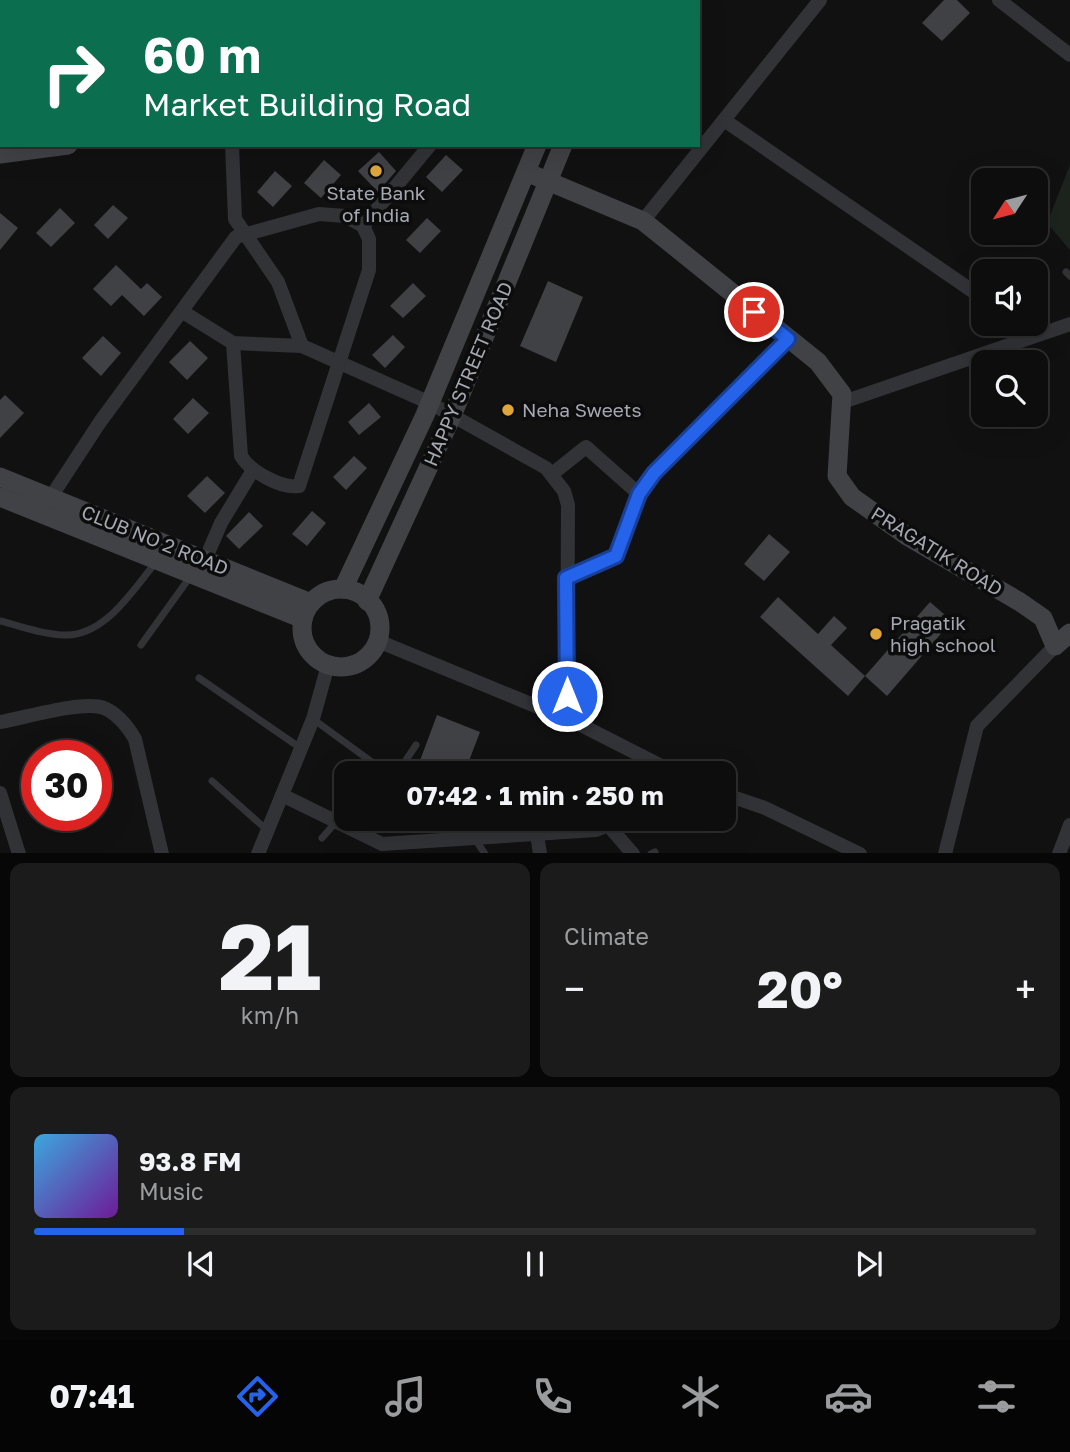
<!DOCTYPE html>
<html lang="en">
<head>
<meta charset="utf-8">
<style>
	:root { --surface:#0d0d0e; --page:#1b1b1c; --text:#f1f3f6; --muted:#9a9c9e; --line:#2d2d2e; --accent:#2563eb }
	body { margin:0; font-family:"Golos Text",sans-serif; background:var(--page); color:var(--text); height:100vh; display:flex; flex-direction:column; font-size:26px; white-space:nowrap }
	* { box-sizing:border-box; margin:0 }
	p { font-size:23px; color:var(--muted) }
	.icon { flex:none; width:38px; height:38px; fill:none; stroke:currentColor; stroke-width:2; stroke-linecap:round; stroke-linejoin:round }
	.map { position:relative; height:853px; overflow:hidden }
	.sheet { display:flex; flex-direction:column; gap:10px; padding:10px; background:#070708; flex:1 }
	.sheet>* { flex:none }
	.guide { position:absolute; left:0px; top:0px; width:700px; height:147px; box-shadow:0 7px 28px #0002,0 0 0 2px var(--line); background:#0b6e4f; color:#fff; overflow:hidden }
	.needle { width:46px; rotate:234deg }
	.tools { position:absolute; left:971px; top:168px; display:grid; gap:14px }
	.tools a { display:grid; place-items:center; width:77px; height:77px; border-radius:14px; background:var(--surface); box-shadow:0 7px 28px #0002,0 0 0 2px var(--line); font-size:35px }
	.speed { position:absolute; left:21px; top:740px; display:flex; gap:14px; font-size:35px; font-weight:700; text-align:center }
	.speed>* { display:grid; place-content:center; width:91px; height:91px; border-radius:50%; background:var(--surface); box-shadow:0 7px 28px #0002,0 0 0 2px var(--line); line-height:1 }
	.speed .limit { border:10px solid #d22; background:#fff; color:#111 }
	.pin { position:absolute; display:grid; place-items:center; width:60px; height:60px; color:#fff; margin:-30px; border:4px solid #fff; border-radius:50%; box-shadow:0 2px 7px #0007 }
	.me { position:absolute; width:77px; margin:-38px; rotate:0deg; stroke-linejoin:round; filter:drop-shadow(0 0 5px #0008) }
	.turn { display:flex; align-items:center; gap:24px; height:147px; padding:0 28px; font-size:32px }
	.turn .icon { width:91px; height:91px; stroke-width:2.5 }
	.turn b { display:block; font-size:49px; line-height:60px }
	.big { font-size:52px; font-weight:700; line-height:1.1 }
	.sheet .tile { flex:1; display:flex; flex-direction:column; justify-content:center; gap:10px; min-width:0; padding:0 24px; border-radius:14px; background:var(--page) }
	.sheet .dial { align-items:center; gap:0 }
	.dial b { font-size:91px; line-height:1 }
	.song { display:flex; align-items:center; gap:21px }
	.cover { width:84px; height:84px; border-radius:10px; background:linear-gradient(135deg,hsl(200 70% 55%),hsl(280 70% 35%)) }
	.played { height:7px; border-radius:4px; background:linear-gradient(90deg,var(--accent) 15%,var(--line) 15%) }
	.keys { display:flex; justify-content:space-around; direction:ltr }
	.heat { display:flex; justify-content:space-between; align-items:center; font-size:38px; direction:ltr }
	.sheet .tiles { flex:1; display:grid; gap:10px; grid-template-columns:1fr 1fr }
	.tile:last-child { grid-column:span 2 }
	.trip { position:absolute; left:334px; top:761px; width:402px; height:70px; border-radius:14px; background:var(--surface); box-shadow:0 7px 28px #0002,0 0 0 2px var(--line); font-weight:700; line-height:70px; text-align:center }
	.tabs { display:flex; height:112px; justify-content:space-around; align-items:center; background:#050506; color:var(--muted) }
	.tabs .icon { width:49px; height:49px }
	.tabs .on { color:var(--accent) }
	.tabs b { font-size:32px; color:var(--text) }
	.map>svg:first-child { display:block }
	.green { fill:#1d241e }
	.building { fill:#404145 }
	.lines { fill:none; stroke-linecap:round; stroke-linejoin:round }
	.lane { stroke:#323337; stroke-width:7 }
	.street { stroke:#323337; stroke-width:14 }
	.secondary { stroke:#404246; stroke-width:19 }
	.route-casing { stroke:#184099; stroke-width:18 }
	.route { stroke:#2563eb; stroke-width:12 }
	.poi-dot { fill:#dfa73b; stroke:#0c0c0d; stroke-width:2.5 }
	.labels { text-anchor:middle; stroke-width:7; stroke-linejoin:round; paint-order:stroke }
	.poi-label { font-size:19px; fill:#a3a8b1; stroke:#0c0c0d; text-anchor:start }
	.street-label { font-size:19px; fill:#a3a8b1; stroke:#0c0c0d }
</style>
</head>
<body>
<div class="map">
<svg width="1070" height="854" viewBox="0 0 1070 854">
	<rect width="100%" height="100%" fill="#111112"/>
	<path class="green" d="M1070,165v85l-23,-27z"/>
	<g class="building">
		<path d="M944,0h13l13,13 -28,28 -20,-18z"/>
		<path d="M379,152l17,19 -18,21 -20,-21z"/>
		<path d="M446,155l17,15 -21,22 -16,-15z"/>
		<path d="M324,160l17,15 -20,23 -17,-15z"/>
		<path d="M275,171l17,15 -19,21 -16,-15z"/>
		<path d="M113,205l15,13 -20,21 -14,-14z"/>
		<path d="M60,208l15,15 -24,24 -15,-14z"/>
		<path d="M0,213l18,15 -18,22z"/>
		<path d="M427,218l14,13 -21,22 -14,-13z"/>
		<path d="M116,265l25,24 6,-6 15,14 -18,19 -22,-21 -11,11 -18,-17z"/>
		<path d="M548,281l35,16 -27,65 -36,-16z"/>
		<path d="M413,283l13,13 -23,22 -13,-12z"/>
		<path d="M393,335l12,12 -20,21 -13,-13z"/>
		<path d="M103,336l18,17 -20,23 -19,-18z"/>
		<path d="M190,341l18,17 -21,22 -18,-18z"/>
		<path d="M5,395l19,18 -24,25v-38z"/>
		<path d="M193,398l16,15 -21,21 -15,-15z"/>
		<path d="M369,403l12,14 -22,18 -11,-13z"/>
		<path d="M354,456l13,12 -21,22 -13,-13z"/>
		<path d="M207,476l18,17 -20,20 -18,-17z"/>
		<path d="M312,511l14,12 -19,23 -15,-12z"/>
		<path d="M249,512l14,14 -24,23 -13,-13z"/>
		<path d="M769,534l21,18 -26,29 -20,-17z"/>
		<path d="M778,597l40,37 16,-18 13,12 -16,17 34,31 -17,20 -88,-79z"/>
		<path d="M930,602l22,19 -65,75 -22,-20z"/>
		<path d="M437,715l43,17 -16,42h-49z"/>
	</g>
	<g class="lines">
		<g class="lane">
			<path d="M1066,272l4,4"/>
			<path d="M0,621c21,5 44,14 65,14 41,1 69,-47 92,-74"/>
			<path d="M141,645l49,-68"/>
			<path d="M199,678l100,69"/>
			<path d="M313,719l63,46 22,7 18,-27"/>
			<path d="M212,781l55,49"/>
			<path d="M322,838l14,-16"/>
			<path d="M475,839l10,15"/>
			<path d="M651,854l4,-2"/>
		</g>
		<g class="street">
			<path d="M999,0l71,55"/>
			<path d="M724,120l260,179"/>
			<path d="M232,145l3,74 43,63 24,64"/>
			<path d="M643,221l177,-221"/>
			<path d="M363,226l67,-81"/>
			<path d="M183,312l50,31 69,3 128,57 116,65 18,23 4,14 -1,214"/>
			<path d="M1020,324l15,10"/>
			<path d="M843,402l227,-78"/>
			<path d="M552,474l34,-27 53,47"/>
			<path d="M47,503l53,-81 136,-185 83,-23 26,2 18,10 6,13v31l-70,216c-18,3 -49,-15 -58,-30l-8,-113"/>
			<path d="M205,560l16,-37 32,-53"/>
			<path d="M567,578l49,-22 23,-62 16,-21 133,-134"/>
			<path d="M378,641l201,83 98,50"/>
			<path d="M0,722c24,-4 83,-22 104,-14 14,6 24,19 31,31l27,115"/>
			<path d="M634,774l8,-18"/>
			<path d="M0,793l19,61"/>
			<path d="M724,794l41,14 95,46"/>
			<path d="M282,795l100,49 214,-14 12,-5 4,-6"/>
			<path d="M608,825l25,29"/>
			<path d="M537,834l3,20"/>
			<path d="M258,854l55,-135 15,-54"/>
			<path d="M945,854l32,-128 78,-80"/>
			<path d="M1059,854l11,-29"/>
		</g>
		<g class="secondary">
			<path d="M594,2l1,-2"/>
			<path d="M622,2v-2"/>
			<path d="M0,154l68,-9"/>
			<path d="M526,172l117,49 175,141 24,32 -5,82 15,21 55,39 113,66 23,16 12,28 15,-13"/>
			<path d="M0,477l311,126"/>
			<path d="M0,497l303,122"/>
			<path d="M343,589l82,-174 112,-270"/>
			<circle cx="341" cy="628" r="39"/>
			<path d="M367,601l85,-185 111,-271"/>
		</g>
	</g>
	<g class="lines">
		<g class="route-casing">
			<path id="route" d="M567,696l-1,-118 50,-22 23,-62 15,-21 134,-134 -34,-27"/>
		</g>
		<use href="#route" class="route"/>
	</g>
	<g class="poi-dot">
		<circle cx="376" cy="171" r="7"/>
		<circle cx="508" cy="410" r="7"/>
		<circle cx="876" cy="634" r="7"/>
	</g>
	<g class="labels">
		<g class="poi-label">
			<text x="376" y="200" text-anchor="middle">State Bank<tspan x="376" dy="22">of India</tspan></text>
			<text x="522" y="417">Neha Sweets</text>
			<text x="890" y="630">Pragatik<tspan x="890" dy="22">high school</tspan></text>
		</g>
		<g class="street-label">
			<text transform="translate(468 374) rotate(-67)" y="7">HAPPY STREET ROAD</text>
			<text transform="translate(155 540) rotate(22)" y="7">CLUB NO 2 ROAD</text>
			<text transform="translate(937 551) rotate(32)" y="7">PRAGATIK ROAD</text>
		</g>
	</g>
</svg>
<div class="tools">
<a><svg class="needle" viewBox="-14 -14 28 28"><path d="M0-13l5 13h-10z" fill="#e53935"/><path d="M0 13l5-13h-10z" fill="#9a9c9e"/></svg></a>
<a><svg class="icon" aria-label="sound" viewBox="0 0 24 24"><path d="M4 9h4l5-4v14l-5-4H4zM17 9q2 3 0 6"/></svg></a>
<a><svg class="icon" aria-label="search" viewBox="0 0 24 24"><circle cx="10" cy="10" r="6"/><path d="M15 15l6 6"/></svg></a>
</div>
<div class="speed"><div class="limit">30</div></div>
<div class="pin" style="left:754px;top:312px;background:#d93025"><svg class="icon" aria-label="arrive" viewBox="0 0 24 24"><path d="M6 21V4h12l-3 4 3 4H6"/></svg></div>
<svg class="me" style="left:567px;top:696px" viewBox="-20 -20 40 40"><circle r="17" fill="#2563eb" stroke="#fff" stroke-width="3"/><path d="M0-11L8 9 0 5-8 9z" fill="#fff"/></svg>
<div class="trip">07:42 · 1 min · 250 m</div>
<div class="guide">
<div class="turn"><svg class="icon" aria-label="right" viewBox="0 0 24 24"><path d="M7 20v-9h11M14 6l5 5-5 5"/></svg><div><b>60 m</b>Market Building Road</div></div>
</div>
</div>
<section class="sheet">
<div class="tiles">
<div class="tile dial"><b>21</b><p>km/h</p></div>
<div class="tile"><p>Climate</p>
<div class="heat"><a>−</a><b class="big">20°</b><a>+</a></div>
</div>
<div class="tile">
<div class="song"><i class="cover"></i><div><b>93.8 FM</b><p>Music</p></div></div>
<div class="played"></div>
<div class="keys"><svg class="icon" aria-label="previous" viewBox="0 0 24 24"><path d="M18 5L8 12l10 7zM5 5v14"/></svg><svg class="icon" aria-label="pause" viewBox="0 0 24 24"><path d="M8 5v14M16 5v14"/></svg><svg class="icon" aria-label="next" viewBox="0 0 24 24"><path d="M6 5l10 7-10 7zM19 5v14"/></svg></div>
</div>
</div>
</section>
<nav class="tabs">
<b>07:41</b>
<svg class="icon on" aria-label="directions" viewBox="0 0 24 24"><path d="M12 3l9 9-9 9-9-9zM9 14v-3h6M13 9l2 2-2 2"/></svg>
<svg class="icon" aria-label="music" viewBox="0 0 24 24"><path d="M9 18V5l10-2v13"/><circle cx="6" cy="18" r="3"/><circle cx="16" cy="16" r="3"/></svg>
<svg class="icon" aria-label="phone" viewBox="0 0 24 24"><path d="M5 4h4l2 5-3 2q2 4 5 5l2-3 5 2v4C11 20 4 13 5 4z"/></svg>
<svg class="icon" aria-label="climate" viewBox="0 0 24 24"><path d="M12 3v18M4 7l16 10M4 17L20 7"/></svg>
<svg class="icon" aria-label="car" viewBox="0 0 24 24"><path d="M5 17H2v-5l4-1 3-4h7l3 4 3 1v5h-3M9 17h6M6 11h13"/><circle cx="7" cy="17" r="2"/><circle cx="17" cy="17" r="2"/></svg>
<svg class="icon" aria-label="filters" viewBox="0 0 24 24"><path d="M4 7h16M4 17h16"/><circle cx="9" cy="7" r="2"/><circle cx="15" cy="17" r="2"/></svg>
</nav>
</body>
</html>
